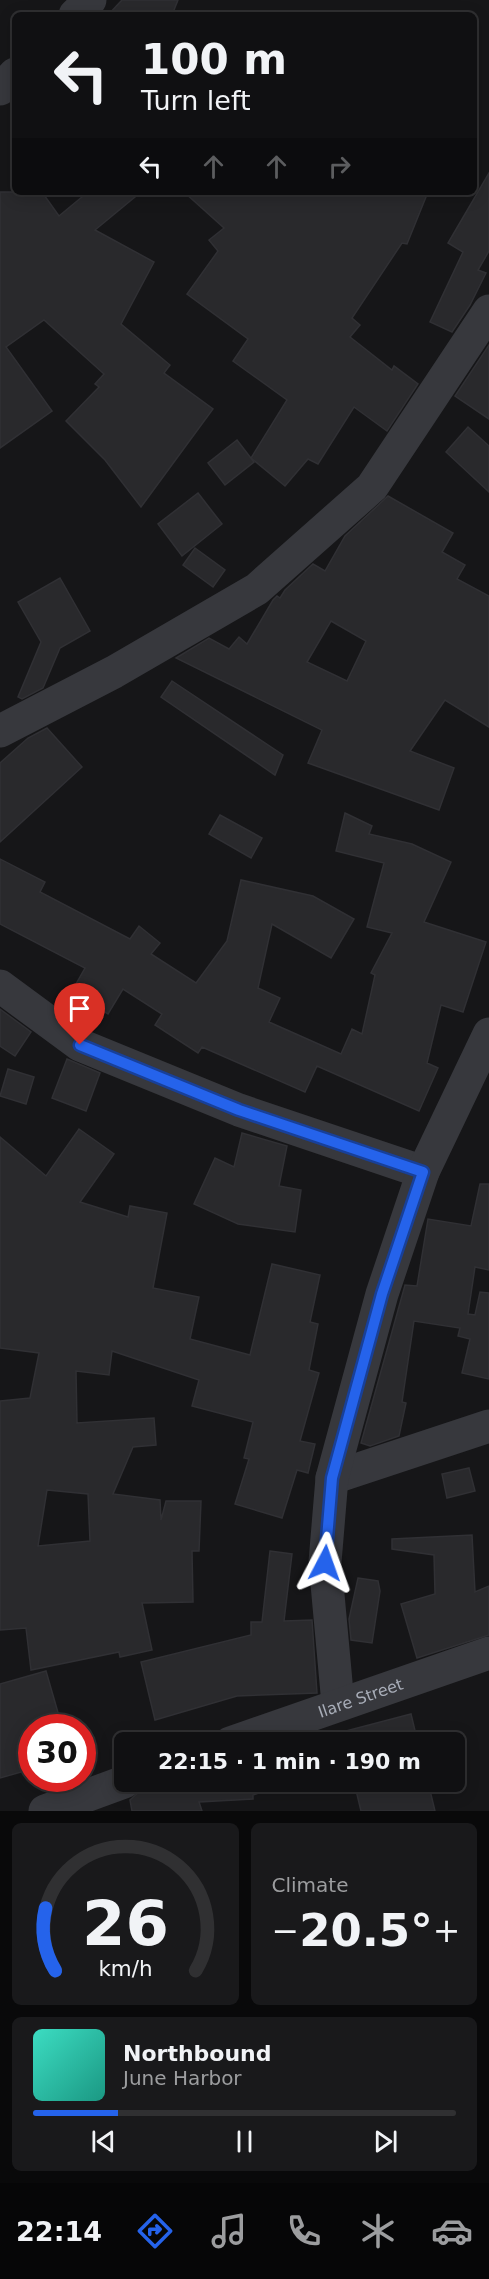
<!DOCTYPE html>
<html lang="en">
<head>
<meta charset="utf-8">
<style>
	:root { --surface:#101012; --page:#19191b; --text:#f1f3f6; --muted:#9c9d9f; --line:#303032; --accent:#2563eb }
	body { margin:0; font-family:"DejaVu Sans",sans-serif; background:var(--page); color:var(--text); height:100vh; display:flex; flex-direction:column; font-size:22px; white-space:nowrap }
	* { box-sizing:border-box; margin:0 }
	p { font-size:20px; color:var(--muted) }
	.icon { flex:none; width:33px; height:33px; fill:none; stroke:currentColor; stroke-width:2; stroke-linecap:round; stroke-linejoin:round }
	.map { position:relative; height:1811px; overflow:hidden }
	.drawer { display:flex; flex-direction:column; gap:12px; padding:12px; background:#09090a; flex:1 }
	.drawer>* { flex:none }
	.hud { position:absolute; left:12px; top:12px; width:465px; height:183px; border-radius:9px; box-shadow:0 3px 15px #0003,0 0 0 2px var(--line); background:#101012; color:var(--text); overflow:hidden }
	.speed { position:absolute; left:18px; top:1714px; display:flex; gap:12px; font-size:30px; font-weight:700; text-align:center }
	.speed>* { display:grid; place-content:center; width:78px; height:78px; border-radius:50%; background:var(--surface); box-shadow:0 3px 15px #0003,0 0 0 2px var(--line); line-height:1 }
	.speed .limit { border:9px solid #d22; background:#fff; color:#111 }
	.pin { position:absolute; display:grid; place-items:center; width:51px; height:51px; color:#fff; margin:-62px -26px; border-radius:50% 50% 50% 0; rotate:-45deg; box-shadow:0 0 6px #0007 }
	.pin .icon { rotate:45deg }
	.me { position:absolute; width:66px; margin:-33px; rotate:4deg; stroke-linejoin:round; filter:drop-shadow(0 0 4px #0008) }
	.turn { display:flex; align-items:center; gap:21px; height:126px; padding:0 30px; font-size:27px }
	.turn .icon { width:78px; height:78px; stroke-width:2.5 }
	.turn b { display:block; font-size:42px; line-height:51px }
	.lanes { display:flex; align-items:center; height:57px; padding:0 30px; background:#0003; justify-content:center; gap:30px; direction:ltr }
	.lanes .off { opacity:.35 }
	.big { font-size:45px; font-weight:800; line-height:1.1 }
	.drawer .tile { flex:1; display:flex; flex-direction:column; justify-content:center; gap:9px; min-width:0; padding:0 21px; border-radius:9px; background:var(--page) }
	.drawer .dial { align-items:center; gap:0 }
	.dial svg { height:156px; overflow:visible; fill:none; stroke:var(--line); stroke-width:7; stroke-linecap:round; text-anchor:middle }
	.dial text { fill:var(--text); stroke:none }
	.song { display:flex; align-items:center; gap:18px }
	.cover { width:72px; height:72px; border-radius:9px; background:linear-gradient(135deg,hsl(170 70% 55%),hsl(170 70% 35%)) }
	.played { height:6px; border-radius:3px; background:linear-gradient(90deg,var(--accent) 20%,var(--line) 20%) }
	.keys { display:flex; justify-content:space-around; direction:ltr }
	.heat { display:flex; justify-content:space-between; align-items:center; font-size:33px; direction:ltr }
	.drawer .tiles { flex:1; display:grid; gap:12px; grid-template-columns:1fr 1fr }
	.tile:last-child { grid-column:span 2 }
	.trip { position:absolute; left:114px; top:1732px; width:351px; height:60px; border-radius:9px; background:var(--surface); box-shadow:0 3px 15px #0003,0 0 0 2px var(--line); font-weight:800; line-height:60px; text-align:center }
	.menu { display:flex; height:96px; justify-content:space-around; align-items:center; background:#060607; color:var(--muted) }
	.menu .icon { width:42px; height:42px }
	.menu .active { color:var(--accent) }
	.menu b { font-size:27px; color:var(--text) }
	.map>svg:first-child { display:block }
	.building { fill:#29292c; stroke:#303034; stroke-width:1.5; fill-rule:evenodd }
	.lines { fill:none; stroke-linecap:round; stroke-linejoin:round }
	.minor { stroke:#37383d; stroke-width:33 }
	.route-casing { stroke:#184099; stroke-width:15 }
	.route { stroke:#2563eb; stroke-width:10 }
	.labels { text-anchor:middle; stroke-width:6; stroke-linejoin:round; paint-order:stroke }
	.street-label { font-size:16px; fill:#a8adb8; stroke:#111113 }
</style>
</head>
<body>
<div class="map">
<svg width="489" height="1811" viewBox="0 0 489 1811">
	<rect width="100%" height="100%" fill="#161618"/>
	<g class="building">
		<path d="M122,0h56l-6,15h-64z"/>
		<path d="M489,173v78l-11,19 8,3 -16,32 -18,27 -22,-10 33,-70 -15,-9z"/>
		<path d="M0,192h42l17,24 29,-24h53l-46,38 59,32 -33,62 49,41 -6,8 49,36 -72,98 -36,-47 -39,-39 33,-34 -4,-3 9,-10 -60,-54 -38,27 46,64 -52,37z"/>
		<path d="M184,192h244l-21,52 -5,-1 -50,75 8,7 -10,12 42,33 2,-4 24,18 -31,47 -33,-24 -36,57 -10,-5 -23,27 -34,-28 36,-58 -54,-39 15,-22 -61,-45 31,-43 -9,-11 15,-12z"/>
		<path d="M489,345v74l-34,-23z"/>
		<path d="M468,427l21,19v46l-43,-40z"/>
		<path d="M237,440l17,22 -29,23 -17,-22z"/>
		<path d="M198,493l24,31 -40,32 -24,-32z"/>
		<path d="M388,496l65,37 -11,19 23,13 -8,14 32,17v131l-44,-27 -35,51 44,17 -15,42 -131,-47 14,-33 -146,-72 33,-20 20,11 10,-12 8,7 26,-44 4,-4 3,2 5,-8 28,-26 12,7 20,-35zM331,621l35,20 -19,40 -40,-19z"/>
		<path d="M195,548l30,22 -12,17 -30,-22z"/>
		<path d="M60,578l30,53 -30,17 -17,40 -21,11 -4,-2 23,-55 -23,-40z"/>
		<path d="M172,681l111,74 -8,20 -114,-78z"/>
		<path d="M47,728l35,39 -82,75v-79l28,-25z"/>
		<path d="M345,813l27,13 -3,8 43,10 39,18 -27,60 62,20 -23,70 -22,-7 -14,58 11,5 -19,43 -102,-45 -12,26 -103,-45 -4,6 -43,-28 7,-11 -39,-25 -15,25 -36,-23 13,-23 -85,-44v-65l45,23 -5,10 90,47 9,-13 21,17 -9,11 45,29 31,-42 14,-61 72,16 41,23 -23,39 -59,-34 -14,64 22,10 -11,24 72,32 11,-25 10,5 13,-59 -4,-2 21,-40 -25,-6 17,-64 -48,-12z"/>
		<path d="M220,815l42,23 -11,20 -42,-24z"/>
		<path d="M0,1009l31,23 -16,24 -15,-10z"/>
		<path d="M67,1059l33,14 -14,38 -34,-13z"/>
		<path d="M8,1069l26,8 -8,27 -26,-8z"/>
		<path d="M79,1129l35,25 -34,48 48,15 2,-11 37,7 -14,75 46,9 -9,42 60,16 22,-91 48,11 -10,47 8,2 -9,46 10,3 -19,68 15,3 -7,29 -11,-3 -15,48 -47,-14 14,-45 -5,-1 9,-36 -61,-16 7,-26 -87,-29 -3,24 -33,-4 1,52 77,-5 2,27 -23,2 -20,47 47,6 1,20 5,-19h35l-2,50h-7l1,51 -51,1 10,47 -32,7 -1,-5 -88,18 -5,-42 -26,2v-229l30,-3 9,-45 -39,-5v-211l46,39zM47,1490l41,4 2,47 -52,5z"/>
		<path d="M242,1133l45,13 -8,40 22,4 -6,42 -57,-8 -44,-20 21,-46 19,9z"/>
		<path d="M480,1184h9v86l-14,-3 -7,47 7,1 5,-23 9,1v86l-27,-6 8,-34 -12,-3 2,-8 -46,-7 -12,81 4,1 -7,33 -29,10 -9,-3 44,-158 12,1 11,-67 43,7z"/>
		<path d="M469,1468l6,23 -28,7 -5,-24z"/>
		<path d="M472,1535l3,57 14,-6v49l-72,23 -16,-54 34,-10 -1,-39 -42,-6v-10z"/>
		<path d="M270,1551l22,3 -8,67 28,-1 5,73 -80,3 -82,24 -14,-58 110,-27v-13h11z"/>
		<path d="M358,1578l20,3 2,10 -8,52 -21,-3 -2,-21z"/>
		<path d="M46,1671l13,45 -27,7v46l-32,9v-94z"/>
		<path d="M411,1714l7,29h-73l-3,-11z"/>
		<path d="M182,1782h107l-36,13v4l-54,3 3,9h-70l-2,-11 11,-10z"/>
		<path d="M354,1782h74l7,29h-74z"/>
	</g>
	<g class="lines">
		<g class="minor">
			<path d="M75,15l15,-15"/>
			<path d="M0,89l15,-15"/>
			<path d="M0,731l114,-59 143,-83 115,-102 117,-176"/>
			<path d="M0,986l80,59 159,65 184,62"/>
			<path d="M332,1478l157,-52"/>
			<path d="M338,1704l-13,-142 7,-84 50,-184 41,-122 66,-138"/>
			<path id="s1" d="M230,1743l259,-90"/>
			<path d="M45,1811l79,-29"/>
		</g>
	</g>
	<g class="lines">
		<g class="route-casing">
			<path id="route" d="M80,1045l159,65 184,62 -41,122 -50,184 -7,85"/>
		</g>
		<use href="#route" class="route"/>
	</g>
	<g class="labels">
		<g class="street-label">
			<text dy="6" stroke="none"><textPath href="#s1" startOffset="138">Ilare Street</textPath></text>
		</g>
	</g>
</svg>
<div class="speed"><div class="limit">30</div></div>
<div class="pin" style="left:80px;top:1045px;background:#d93025"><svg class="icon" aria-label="arrive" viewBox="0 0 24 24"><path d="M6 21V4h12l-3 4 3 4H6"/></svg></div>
<svg class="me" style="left:325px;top:1563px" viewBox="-20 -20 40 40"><path d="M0-17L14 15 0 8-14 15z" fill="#2563eb" stroke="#fff" stroke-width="4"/></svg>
<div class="trip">22:15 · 1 min · 190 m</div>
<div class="hud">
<div class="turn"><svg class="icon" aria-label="left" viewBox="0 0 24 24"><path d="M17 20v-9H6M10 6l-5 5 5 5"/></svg><div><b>100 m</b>Turn left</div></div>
<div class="lanes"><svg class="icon" aria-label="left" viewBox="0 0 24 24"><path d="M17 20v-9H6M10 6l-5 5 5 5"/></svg><svg class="icon off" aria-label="ahead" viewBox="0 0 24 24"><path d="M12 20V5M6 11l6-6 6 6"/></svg><svg class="icon off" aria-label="ahead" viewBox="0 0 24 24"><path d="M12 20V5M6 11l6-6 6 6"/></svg><svg class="icon off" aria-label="right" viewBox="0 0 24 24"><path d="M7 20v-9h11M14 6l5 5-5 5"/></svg></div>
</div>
</div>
<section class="drawer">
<div class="tiles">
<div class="tile dial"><svg viewBox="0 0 100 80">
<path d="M14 69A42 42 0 1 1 86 69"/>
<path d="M14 69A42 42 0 0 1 9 37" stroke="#2563eb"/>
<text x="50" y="56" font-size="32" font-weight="700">26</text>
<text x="50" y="72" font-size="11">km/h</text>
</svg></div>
<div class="tile"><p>Climate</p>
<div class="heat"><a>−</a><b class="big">20.5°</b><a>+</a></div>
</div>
<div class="tile">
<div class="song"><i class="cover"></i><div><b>Northbound</b><p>June Harbor</p></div></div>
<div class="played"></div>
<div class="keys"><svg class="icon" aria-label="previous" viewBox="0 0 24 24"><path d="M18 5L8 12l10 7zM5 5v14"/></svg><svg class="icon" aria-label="pause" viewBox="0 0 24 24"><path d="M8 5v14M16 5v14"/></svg><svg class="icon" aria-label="next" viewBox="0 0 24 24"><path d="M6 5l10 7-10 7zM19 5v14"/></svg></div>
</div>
</div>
</section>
<nav class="menu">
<b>22:14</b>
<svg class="icon active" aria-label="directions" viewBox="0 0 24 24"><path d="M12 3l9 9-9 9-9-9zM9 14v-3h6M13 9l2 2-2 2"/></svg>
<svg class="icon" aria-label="music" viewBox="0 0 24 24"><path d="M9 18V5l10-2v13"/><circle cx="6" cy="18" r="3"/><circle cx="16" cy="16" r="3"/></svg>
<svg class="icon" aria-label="phone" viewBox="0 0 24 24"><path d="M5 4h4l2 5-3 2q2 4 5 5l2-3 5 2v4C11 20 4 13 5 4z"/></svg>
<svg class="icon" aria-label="climate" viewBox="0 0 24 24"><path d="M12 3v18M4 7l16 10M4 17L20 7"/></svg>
<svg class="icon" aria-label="car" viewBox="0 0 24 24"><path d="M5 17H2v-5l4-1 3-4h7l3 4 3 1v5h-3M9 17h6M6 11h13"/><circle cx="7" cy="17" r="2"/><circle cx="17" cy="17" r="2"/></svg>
</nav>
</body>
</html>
